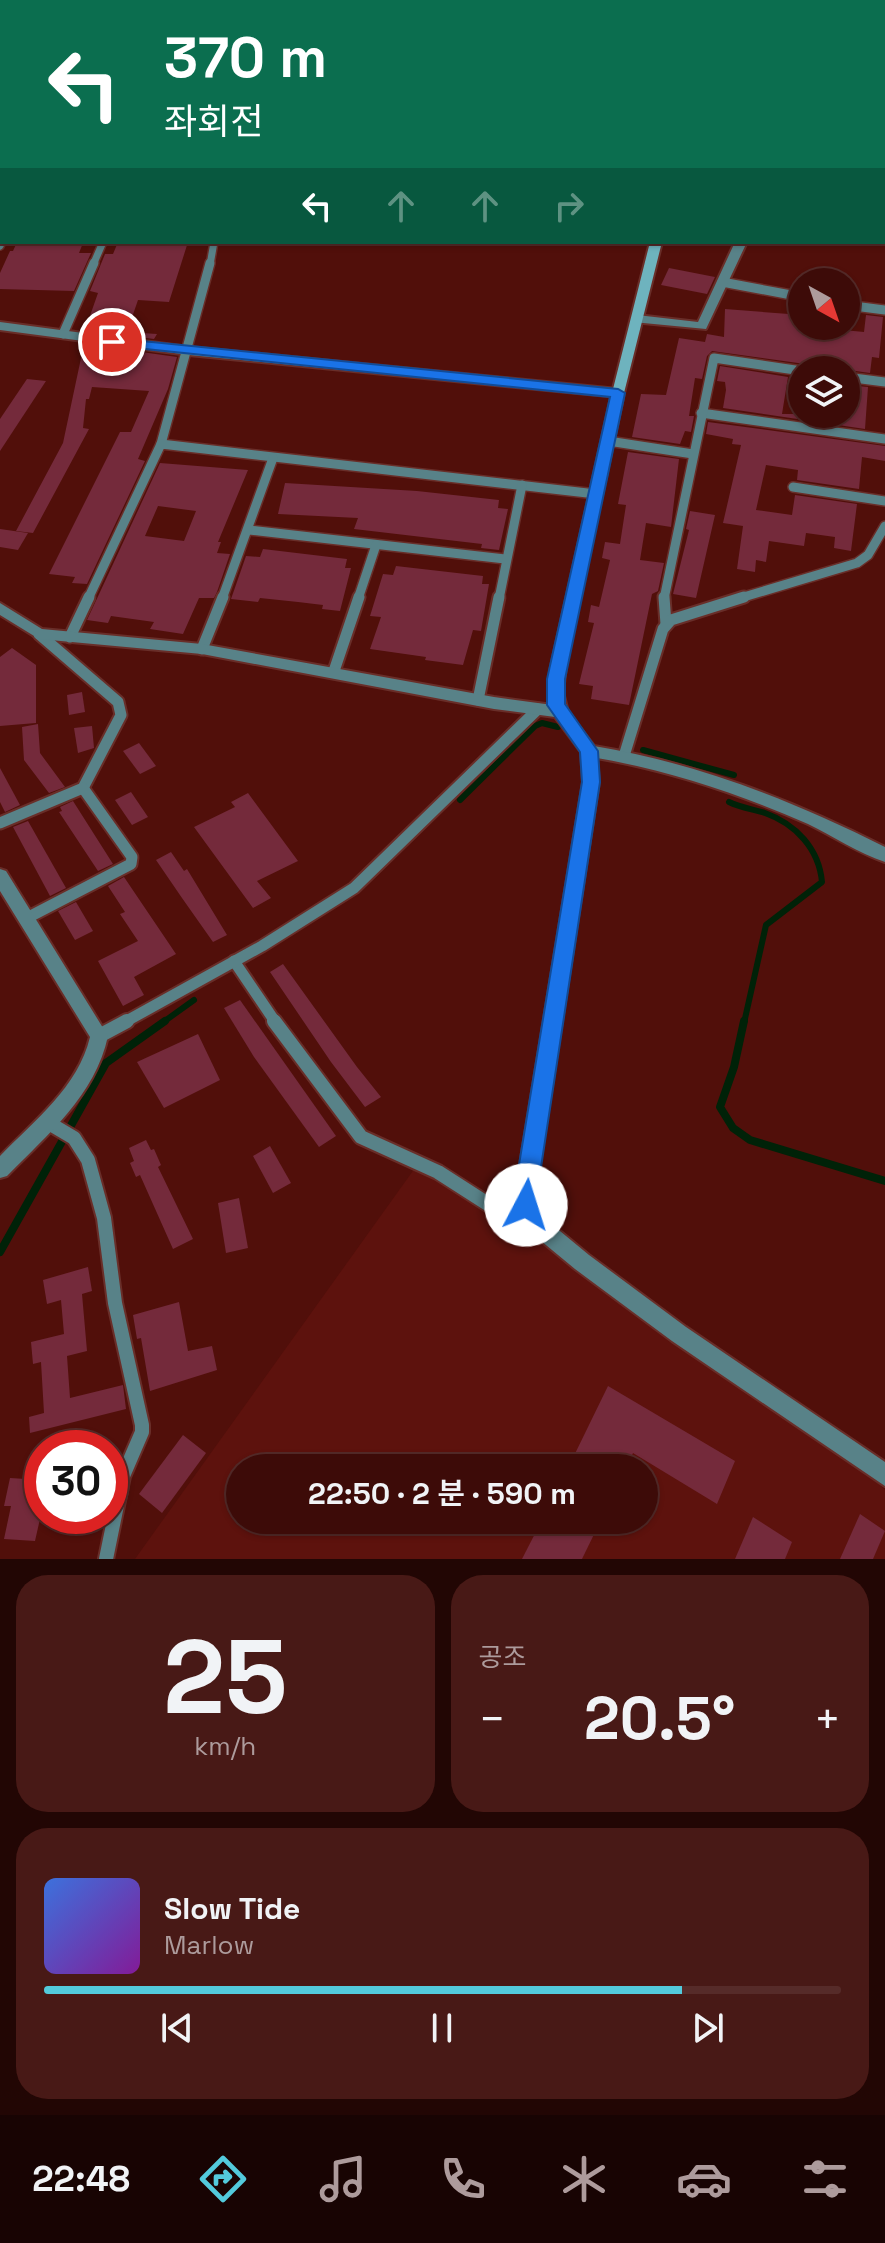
<!DOCTYPE html>
<html lang="ko">
<head>
<meta charset="utf-8">
<style>
	:root { --surface:#3d0b08; --page:#481916; --text:#f1f3f6; --muted:#ad9b9c; --line:#562b29; --accent:#53cadc }
	body { margin:0; font-family:"Space Grotesk","Noto Sans KR",sans-serif; background:var(--page); color:var(--text); height:100vh; display:flex; flex-direction:column; font-size:30px; white-space:nowrap }
	* { box-sizing:border-box; margin:0 }
	p { font-size:26px; color:var(--muted) }
	.icon { flex:none; width:44px; height:44px; fill:none; stroke:currentColor; stroke-width:2; stroke-linecap:round; stroke-linejoin:round }
	.map { position:relative; height:1559px; overflow:hidden }
	.sheet { display:flex; flex-direction:column; gap:16px; padding:16px; background:#220604; flex:1 }
	.sheet>* { flex:none }
	.banner { position:absolute; left:0px; top:0px; width:886px; height:244px; box-shadow:0 2px 6px #0004,0 0 0 2px var(--line); background:#0b6e4f; color:#fff; overflow:hidden }
	.needle { width:52px; rotate:140deg }
	.controls { position:absolute; left:788px; top:268px; display:grid; gap:16px }
	.controls a { display:grid; place-items:center; width:72px; height:72px; border-radius:50%; background:var(--surface); box-shadow:0 2px 6px #0004,0 0 0 2px var(--line); font-size:40px }
	.speed { position:absolute; left:24px; top:1430px; display:flex; gap:16px; font-size:40px; font-weight:700; text-align:center }
	.speed>* { display:grid; place-content:center; width:104px; height:104px; border-radius:50%; background:var(--surface); box-shadow:0 2px 6px #0004,0 0 0 2px var(--line); line-height:1 }
	.speed .limit { border:12px solid #d22; background:#fff; color:#111 }
	.pin { position:absolute; display:grid; place-items:center; width:68px; height:68px; color:#fff; margin:-34px; border:4px solid #fff; border-radius:50%; box-shadow:0 2px 8px #0007 }
	.me { position:absolute; width:88px; margin:-44px; rotate:5deg; stroke-linejoin:round; filter:drop-shadow(0 0 6px #0008) }
	.turn { display:flex; align-items:center; gap:28px; height:168px; padding:0 32px; font-size:36px }
	.turn .icon { width:104px; height:104px; stroke-width:2.5 }
	.turn b { display:block; font-size:56px; line-height:68px }
	.lanes { display:flex; align-items:center; height:76px; padding:0 32px; background:#0003; justify-content:center; gap:40px; direction:ltr }
	.lanes .off { opacity:.35 }
	.big { font-size:60px; font-weight:600; line-height:1.1 }
	.sheet .widget { flex:1; display:flex; flex-direction:column; justify-content:center; gap:12px; min-width:0; padding:0 28px; border-radius:32px; background:var(--page) }
	.sheet .dial { align-items:center; gap:0 }
	.dial b { font-size:104px; line-height:1 }
	.song { display:flex; align-items:center; gap:24px }
	.cover { width:96px; height:96px; border-radius:12px; background:linear-gradient(135deg,hsl(220 70% 55%),hsl(290 70% 35%)) }
	.played { height:8px; border-radius:4px; background:linear-gradient(90deg,var(--accent) 80%,var(--line) 80%) }
	.keys { display:flex; justify-content:space-around; direction:ltr }
	.heat { display:flex; justify-content:space-between; align-items:center; font-size:44px; direction:ltr }
	.sheet .tiles { flex:1; display:grid; gap:16px; grid-template-columns:1fr 1fr }
	.widget:last-child { grid-column:span 2 }
	.trip { position:absolute; left:226px; top:1454px; width:432px; height:80px; border-radius:40px; background:var(--surface); box-shadow:0 2px 6px #0004,0 0 0 2px var(--line); font-weight:600; line-height:80px; text-align:center }
	.tab-bar { display:flex; height:128px; justify-content:space-around; align-items:center; background:#180403; color:var(--muted) }
	.tab-bar .icon { width:56px; height:56px }
	.tab-bar .selected { color:var(--accent) }
	.tab-bar b { font-size:36px; color:var(--text) }
	.map>svg:first-child { display:block }
	.built { fill:#5d120d; fill-rule:evenodd }
	.lines { fill:none; stroke-linecap:round; stroke-linejoin:round }
	.stream-far1 { stroke:#002208; stroke-width:6 }
	.stream { stroke:#002208; stroke-width:8 }
	.building { fill:#742a3b; fill-rule:evenodd }
	.lane-far3-casing { stroke:#692e29; stroke-width:10 }
	.lane-far2-casing { stroke:#692e29; stroke-width:12 }
	.lane-far1-casing { stroke:#692e29; stroke-width:15 }
	.lane-casing { stroke:#692e29; stroke-width:18 }
	.street-casing { stroke:#692e29; stroke-width:4 }
	.secondary-casing { stroke:#692e29; stroke-width:4 }
	.lane-far3 { stroke:#588288; stroke-width:7 }
	.lane-far2 { stroke:#588288; stroke-width:9 }
	.lane-far1 { stroke:#588288; stroke-width:11 }
	.lane { stroke:#588288; stroke-width:14 }
	.street { fill:#588288; fill-rule:evenodd }
	.secondary { fill:#6eb3be; fill-rule:evenodd }
	.route { fill:#1a73e8; stroke:#114b97; stroke-width:2 }
</style>
</head>
<body>
<div class="map">
<svg width="885" height="1559" viewBox="0 0 885 1559">
	<rect width="100%" height="100%" fill="#510f0a"/>
	<path class="built" d="M415,1168l116,66 132,98 212,148 10,10v69h-750zM240,1468h404v52h-404z"/>
	<g class="lines">
		<g class="stream-far1">
			<path d="M643,750l91,25"/>
			<path d="M460,800l75,-74 7,-3 16,4"/>
			<path d="M729,802c12,6 24,7 36,11 31,11 54,36 57,69l-56,43 -22,98"/>
			<path d="M162,1023l32,-23"/>
		</g>
		<g class="stream">
			<path d="M744,1021l-10,46 -14,40 13,21 17,12 135,41"/>
			<path d="M0,1252l106,-189 59,-42"/>
		</g>
	</g>
	<g class="building">
		<path d="M17,242l66,1 -4,10h12l-17,38 -74,-2v-16l10,-22h3z"/>
		<path d="M118,242h70l-19,60 -31,-2 -11,32 30,2 -3,5 -69,-9 13,-37 -8,-2 15,-37h8z"/>
		<path d="M669,268l46,9 -8,17 -46,-9z"/>
		<path d="M725,309l77,6v11l62,6 2,-17 17,2 -4,41 -7,-1 -2,16 -158,-22 -5,5 -5,23 -7,-1 -6,38h5l-3,16 -6,-1 -5,13 -48,-7 9,-43 25,1 13,-57 26,4 2,-8 17,3z"/>
		<path d="M84,344l93,13 -9,32 -30,70 7,2 -58,123 -15,-1 3,-6 -26,-3 71,-142h11l18,-41 -57,-4 -3,12h-3l-3,29 6,1 -56,104 -17,-2 47,-88z"/>
		<path d="M720,366l68,11 -6,37h64v-29l22,2 -3,42 -142,-21 3,-18 -1,-8 -8,-1z"/>
		<path d="M27,379l19,2 -46,70v-32z"/>
		<path d="M708,422l177,24v15l-23,-4 -3,32 -62,-9 1,-10 -32,-5 -10,45 36,5 3,-20 62,9 -6,47 -17,-3 1,-11 -29,-4 -2,13 -35,-5 -3,21 -10,-2 -1,12 -18,-3 6,-43 -20,-3 18,-78 -9,-1 1,-5 -27,-5z"/>
		<path d="M628,452l51,7 -8,68 -25,-4 -6,37 24,3 -6,28 -6,3 -23,111 -38,-6 2,-13 -14,-2 15,-61 -6,-1 3,-17 8,2 11,-47 -8,-2 3,-16 15,2 6,-39 -8,-1z"/>
		<path d="M160,463l88,7 -30,72h3l-4,11 13,1 -13,38 -3,6h-15l-16,36 -33,-5 4,-7 -43,-6 -3,7 -21,-3zM158,506l38,5 -12,30 -39,-5z"/>
		<path d="M285,483l132,8 82,9 -1,8 10,1 -9,41 -18,-2 1,-4 -128,-15 4,-11 -80,-4z"/>
		<path d="M690,511l25,4 -19,83 -23,-4 16,-64 -3,-1z"/>
		<path d="M0,529l28,4 -10,17 -18,-3z"/>
		<path d="M263,549l84,10 -2,9h6l-11,43 -18,-2 1,-4 -25,-3 -38,-4 -2,4 -27,-3 15,-43 14,1z"/>
		<path d="M396,566l87,10 -1,8h7l-8,47 -8,-1 -10,35 -38,-5 1,-3 -56,-8 11,-32 -11,-1 13,-42 10,1z"/>
		<path d="M12,648l24,17v58l-36,3v-69z"/>
		<path d="M82,692l3,20 -16,3 -2,-20z"/>
		<path d="M38,724l2,29 25,34 -16,6 -25,-33 -2,-33z"/>
		<path d="M92,726l2,22 -16,5 -4,-25z"/>
		<path d="M139,743l17,23 -16,8 -17,-23z"/>
		<path d="M0,768l20,37 -15,7 -5,-10z"/>
		<path d="M131,792l17,25 -16,8 -17,-25z"/>
		<path d="M248,793l50,68 -41,20 14,17 -18,10 -59,-81 41,-20 -4,-5z"/>
		<path d="M73,801l40,63 -15,7 -39,-59 3,-1 -2,-4z"/>
		<path d="M28,821l38,67 -16,8 -37,-69z"/>
		<path d="M171,852l13,19 3,-2 40,66 -14,7 -31,-44 -26,-38z"/>
		<path d="M124,877l52,77 -42,23 10,18 -21,11 -25,-45 40,-20 -18,-27 5,-2 -17,-26z"/>
		<path d="M76,902l17,29 -18,9 -17,-29z"/>
		<path d="M283,964l74,103 24,30 -16,10 -34,-45 -61,-90z"/>
		<path d="M240,1000l96,136 -17,11 -65,-90 -30,-49z"/>
		<path d="M198,1034l22,46 -56,28 -27,-46z"/>
		<path d="M146,1140l5,10 3,-1 7,16 -3,2 35,72 -20,10 -33,-74 -4,2 -6,-14 4,-2 -5,-13z"/>
		<path d="M270,1146l21,37 -18,10 -20,-37z"/>
		<path d="M239,1198l9,50 -22,5 -8,-50z"/>
		<path d="M88,1267l4,24 -10,3 5,57 -20,5 3,42 53,-13 3,24 -96,24 -1,-16 15,-4 -3,-51 -8,2 -2,-22 33,-8 -3,-34 -14,4 -4,-24z"/>
		<path d="M179,1302l9,49 24,-5 5,24 -67,21 -9,-53 -4,1 -4,-24z"/>
		<path d="M608,1386l127,75 -18,43 -84,-51 -7,15h-58z"/>
		<path d="M183,1435l23,18 -44,60 -23,-19z"/>
		<path d="M10,1478l32,2v30l-7,31 -31,-2 7,-33h-7z"/>
		<path d="M860,1514l25,17 -12,28h-33z"/>
		<path d="M753,1517l39,25 -7,17h-50z"/>
		<path d="M542,1520h59l-19,39h-60z"/>
	</g>
	<g class="lines">
		<g class="lane-far3-casing">
			<g id="lane-far3">
				<path d="M474,2l11,-2"/>
				<path d="M762,2l23,-2"/>
				<path d="M0,246l2,-4"/>
				<path d="M93,265l10,-23"/>
				<path d="M210,265l4,-23"/>
			</g>
		</g>
		<g class="lane-far2-casing">
			<g id="lane-far2">
				<path d="M722,282l80,15"/>
				<path d="M846,305l39,5"/>
				<path d="M63,334l31,-71"/>
				<path d="M846,377l39,5"/>
				<path d="M701,413l184,26"/>
				<path d="M608,441l85,13"/>
				<path d="M161,444l49,-181"/>
				<path d="M793,487l92,14"/>
				<path d="M249,530l256,29"/>
				<path d="M88,599l73,-155 435,50"/>
				<path d="M222,599l51,-141"/>
				<path d="M358,599l18,-54"/>
				<path d="M499,599l23,-114"/>
				<path d="M664,599l50,-241 88,13"/>
				<path d="M737,599l120,-36 11,-8 17,-29"/>
			</g>
		</g>
		<g class="lane-far1-casing">
			<g id="lane-far1">
				<path d="M664,597l2,27"/>
				<path d="M70,637l19,-40"/>
				<path d="M202,649l21,-52"/>
				<path d="M334,671l25,-74"/>
				<path d="M478,700l21,-103"/>
				<path d="M624,756l39,-127 8,-9 73,-23"/>
				<path d="M0,823l83,-35 38,-73 -3,-13 -79,-68"/>
				<path d="M25,919l106,-55 1,-7 -49,-69"/>
				<path d="M234,961l42,62"/>
				<path d="M123,1023l139,-77 92,-58 184,-179"/>
			</g>
		</g>
		<g class="lane-casing">
			<g id="lane">
				<path d="M274,1021l87,116 77,35 67,43 31,9"/>
				<path d="M99,1036l28,-15"/>
				<path d="M47,1122l27,16 14,22 16,58 11,85 27,122v7l-19,44 -17,83"/>
			</g>
		</g>
		<g class="street-casing">
			<g id="street">
				<path d="M885,19v6l-1,1v-6z"/>
				<path d="M735,242h12l-41,87 -73,-7v-6l4,-1 61,7z"/>
				<path d="M0,322l189,25 429,42 6,4 -6,4 -429,-42 -189,-25z"/>
				<path d="M0,603l42,26 160,15 292,53 66,9 5,2 29,38c103,17 198,54 291,101v15c-27,-9 -52,-26 -77,-38 -68,-30 -137,-53 -211,-66l2,24 -64,413 8,22 46,38 97,72 199,135v24l-213,-145 -97,-72 -46,-38 -10,-18 -4,-18 68,-413 -2,-30 -26,-35 -61,-8 -292,-55 -163,-15 -39,-24z"/>
				<path d="M0,869l6,2 102,165c-13,60 -60,98 -101,140l-7,2v-22c35,-36 78,-69 90,-119l-90,-146z"/>
			</g>
		</g>
		<g class="secondary-casing">
			<g id="secondary">
				<path d="M481,0h9l1,2h-9z"/>
				<path d="M650,242h12l-38,151 -57,265 -4,34 5,20 -8,6 -5,-2 -7,-17 2,-28 62,-278z"/>
			</g>
		</g>
		<use href="#lane-far3" class="lane-far3"/>
		<use href="#lane-far2" class="lane-far2"/>
		<use href="#lane-far1" class="lane-far1"/>
		<use href="#lane" class="lane"/>
		<use href="#street" class="street"/>
		<use href="#secondary" class="secondary"/>
	</g>
	<path class="route" d="M112,338l506,51 7,4 -60,286v25l33,47 2,31 -66,431 -8,3 -8,-3 -4,-18 68,-413 -2,-30 -33,-47v-26l63,-282 -503,-52v-6z"/>
</svg>
<div class="controls">
<a><svg class="needle" viewBox="-14 -14 28 28"><path d="M0-13l5 13h-10z" fill="#e53935"/><path d="M0 13l5-13h-10z" fill="#ad9b9c"/></svg></a>
<a><svg class="icon" aria-label="layers" viewBox="0 0 24 24"><path d="M12 4l9 5-9 5-9-5zM3 14l9 5 9-5"/></svg></a>
</div>
<div class="speed"><div class="limit">30</div></div>
<div class="pin" style="left:112px;top:342px;background:#d93025"><svg class="icon" aria-label="arrive" viewBox="0 0 24 24"><path d="M6 21V4h12l-3 4 3 4H6"/></svg></div>
<svg class="me" style="left:526px;top:1205px" viewBox="-20 -20 40 40"><circle r="19" fill="#fff"/><path d="M0-13L10 11 0 6-10 11z" fill="#1a73e8"/></svg>
<div class="trip">22:50 · 2 분 · 590 m</div>
<div class="banner">
<div class="turn"><svg class="icon" aria-label="left" viewBox="0 0 24 24"><path d="M17 20v-9H6M10 6l-5 5 5 5"/></svg><div><b>370 m</b>좌회전</div></div>
<div class="lanes"><svg class="icon" aria-label="left" viewBox="0 0 24 24"><path d="M17 20v-9H6M10 6l-5 5 5 5"/></svg><svg class="icon off" aria-label="ahead" viewBox="0 0 24 24"><path d="M12 20V5M6 11l6-6 6 6"/></svg><svg class="icon off" aria-label="ahead" viewBox="0 0 24 24"><path d="M12 20V5M6 11l6-6 6 6"/></svg><svg class="icon off" aria-label="right" viewBox="0 0 24 24"><path d="M7 20v-9h11M14 6l5 5-5 5"/></svg></div>
</div>
</div>
<section class="sheet">
<div class="tiles">
<div class="widget dial"><b>25</b><p>km/h</p></div>
<div class="widget"><p>공조</p>
<div class="heat"><a>−</a><b class="big">20.5°</b><a>+</a></div>
</div>
<div class="widget">
<div class="song"><i class="cover"></i><div><b>Slow Tide</b><p>Marlow</p></div></div>
<div class="played"></div>
<div class="keys"><svg class="icon" aria-label="previous" viewBox="0 0 24 24"><path d="M18 5L8 12l10 7zM5 5v14"/></svg><svg class="icon" aria-label="pause" viewBox="0 0 24 24"><path d="M8 5v14M16 5v14"/></svg><svg class="icon" aria-label="next" viewBox="0 0 24 24"><path d="M6 5l10 7-10 7zM19 5v14"/></svg></div>
</div>
</div>
</section>
<nav class="tab-bar">
<b>22:48</b>
<svg class="icon selected" aria-label="directions" viewBox="0 0 24 24"><path d="M12 3l9 9-9 9-9-9zM9 14v-3h6M13 9l2 2-2 2"/></svg>
<svg class="icon" aria-label="music" viewBox="0 0 24 24"><path d="M9 18V5l10-2v13"/><circle cx="6" cy="18" r="3"/><circle cx="16" cy="16" r="3"/></svg>
<svg class="icon" aria-label="phone" viewBox="0 0 24 24"><path d="M5 4h4l2 5-3 2q2 4 5 5l2-3 5 2v4C11 20 4 13 5 4z"/></svg>
<svg class="icon" aria-label="climate" viewBox="0 0 24 24"><path d="M12 3v18M4 7l16 10M4 17L20 7"/></svg>
<svg class="icon" aria-label="car" viewBox="0 0 24 24"><path d="M5 17H2v-5l4-1 3-4h7l3 4 3 1v5h-3M9 17h6M6 11h13"/><circle cx="7" cy="17" r="2"/><circle cx="17" cy="17" r="2"/></svg>
<svg class="icon" aria-label="filters" viewBox="0 0 24 24"><path d="M4 7h16M4 17h16"/><circle cx="9" cy="7" r="2"/><circle cx="15" cy="17" r="2"/></svg>
</nav>
</body>
</html>
